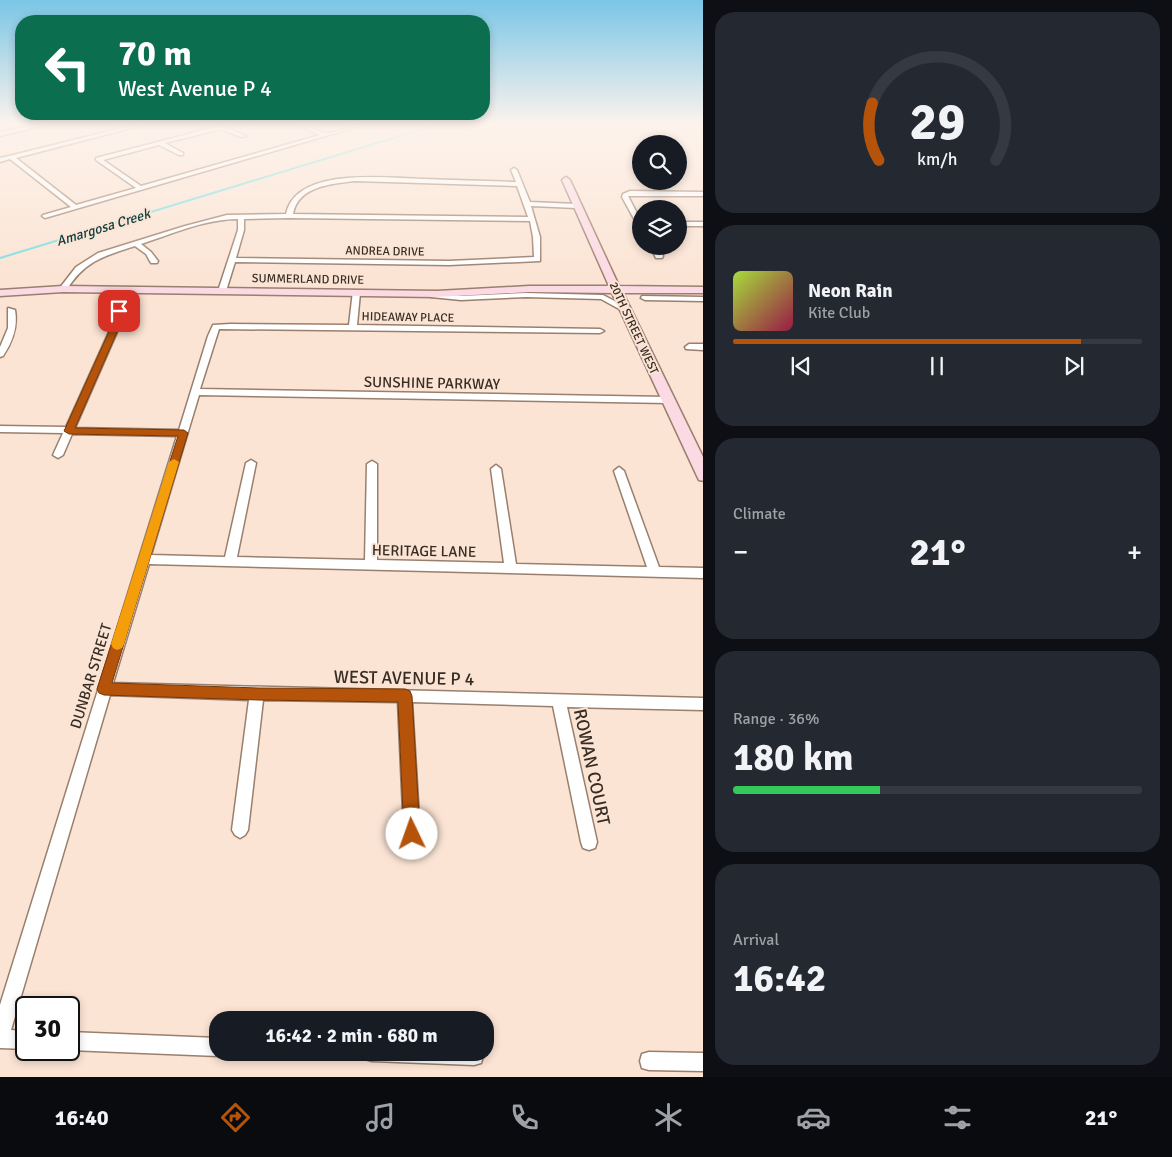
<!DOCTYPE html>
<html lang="en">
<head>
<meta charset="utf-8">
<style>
	:root { --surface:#171b24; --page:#242831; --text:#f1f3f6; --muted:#9ea1a6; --line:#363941; --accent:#b45309 }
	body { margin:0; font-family:Signika,sans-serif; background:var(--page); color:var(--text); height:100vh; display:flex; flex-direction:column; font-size:19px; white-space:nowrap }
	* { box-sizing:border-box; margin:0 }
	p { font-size:16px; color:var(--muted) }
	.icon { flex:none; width:28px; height:28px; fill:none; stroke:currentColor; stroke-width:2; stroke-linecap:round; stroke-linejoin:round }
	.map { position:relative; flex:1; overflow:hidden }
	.details { display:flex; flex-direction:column; gap:12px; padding:12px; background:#0d0f14; width:469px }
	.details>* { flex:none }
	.hud { position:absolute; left:15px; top:15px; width:475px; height:105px; border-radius:20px; box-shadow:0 2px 8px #0003; background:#0b6e4f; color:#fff; overflow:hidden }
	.buttons { position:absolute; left:632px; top:135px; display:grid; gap:10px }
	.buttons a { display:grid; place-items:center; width:55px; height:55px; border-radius:50%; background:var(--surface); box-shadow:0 2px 8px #0003; font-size:25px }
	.speed { position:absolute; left:15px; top:996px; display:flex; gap:10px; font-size:25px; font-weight:700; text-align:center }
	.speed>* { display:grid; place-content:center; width:65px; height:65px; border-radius:50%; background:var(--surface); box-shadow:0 2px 8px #0003; line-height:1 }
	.speed .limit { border:2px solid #111; border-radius:8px; background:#fff; color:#111 }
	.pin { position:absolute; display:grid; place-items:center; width:42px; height:42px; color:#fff; margin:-21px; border-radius:10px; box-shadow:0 2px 8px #0006 }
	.me { position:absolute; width:55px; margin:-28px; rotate:357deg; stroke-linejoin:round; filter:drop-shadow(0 0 4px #0008) }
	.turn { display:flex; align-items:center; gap:18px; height:105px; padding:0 20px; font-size:22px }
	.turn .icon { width:65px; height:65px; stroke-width:2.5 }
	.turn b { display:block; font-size:35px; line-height:42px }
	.big { font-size:38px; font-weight:700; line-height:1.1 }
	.details .tile { flex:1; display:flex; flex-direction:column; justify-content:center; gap:8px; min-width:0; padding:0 18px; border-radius:20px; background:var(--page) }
	.details .dial { align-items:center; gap:0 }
	.dial svg { height:130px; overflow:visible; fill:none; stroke:var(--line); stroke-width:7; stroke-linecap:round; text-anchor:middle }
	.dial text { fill:var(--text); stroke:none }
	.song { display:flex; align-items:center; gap:15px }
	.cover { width:60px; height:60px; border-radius:8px; background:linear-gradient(135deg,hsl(80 70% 55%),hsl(340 70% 35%)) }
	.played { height:5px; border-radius:2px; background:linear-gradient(90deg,var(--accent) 85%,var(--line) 85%) }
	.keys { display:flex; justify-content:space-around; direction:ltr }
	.heat { display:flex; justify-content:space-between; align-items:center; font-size:28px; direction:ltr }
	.charge { height:8px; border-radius:4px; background:linear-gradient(90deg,#34c759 36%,var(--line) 0) }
	.trip { position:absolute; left:209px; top:1011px; width:285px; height:50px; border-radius:20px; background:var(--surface); box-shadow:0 2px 8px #0003; font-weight:700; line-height:50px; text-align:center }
	.menu { display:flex; height:80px; justify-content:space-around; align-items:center; background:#090b0e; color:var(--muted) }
	.menu .icon { width:35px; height:35px }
	.menu .selected { color:var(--accent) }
	.menu b { font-size:22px; color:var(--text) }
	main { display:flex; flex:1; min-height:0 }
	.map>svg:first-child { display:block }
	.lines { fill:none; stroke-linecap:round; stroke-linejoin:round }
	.stream { stroke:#75e0e3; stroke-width:2 }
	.street-casing { stroke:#997f6d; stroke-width:3 }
	.secondary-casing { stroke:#997f6d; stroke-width:3 }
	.street { fill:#fff; fill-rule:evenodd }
	.secondary { fill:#fcdae4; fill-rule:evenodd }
	.route { fill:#b45309; stroke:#753606 }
	.slow { fill:#f59e0b }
	.labels { text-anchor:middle; stroke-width:4; stroke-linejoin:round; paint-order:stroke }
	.far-street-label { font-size:12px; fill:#382d25; stroke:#fbe4d4 }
	.far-water-label { font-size:14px; font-style:italic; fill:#0d4042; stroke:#fbe4d4 }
	.street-label { font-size:15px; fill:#382d25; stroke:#fbe4d4 }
	.near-street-label { font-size:18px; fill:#382d25; stroke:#fbe4d4 }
</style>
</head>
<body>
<main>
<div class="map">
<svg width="704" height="1077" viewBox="0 0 704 1077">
	<rect width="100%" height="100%" fill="#fbe4d4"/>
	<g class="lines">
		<path class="stream" d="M0,258l436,-133"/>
		<g class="street-casing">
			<g id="street">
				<path d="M35,125h10l-45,11v-4z"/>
				<path d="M134,125h9l-127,33 60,47 60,-17 -40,-28v-2l127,-33h9l-6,2 20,9 -5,1 -20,-8 -56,14 18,10v2h-4l-20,-10 -56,15 38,26 179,-51 -21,-10c10,0 19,8 28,8 12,0 23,-8 36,-8l-318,93 -3,-2 1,-1 28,-8 -61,-48 -10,3v-4l9,-2z"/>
				<path d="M514,168l3,2 13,32 47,2 3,2 -3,2 -46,-2 9,31v24l-91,4 -214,-3 -9,29 -4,2 -4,-2 20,-61v-11c-33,0 -66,15 -97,25l10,8 7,9 -1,2h-6l-5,-9 -11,-8c-31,10 -51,15 -69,45l-7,-2 17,-22 22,-14 87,-27 42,-11 59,-1c10,-48 101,-36 138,-35 30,1 61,2 92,3l-5,-12zM355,181l162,5 11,31 -235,-3c5,-28 38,-30 62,-33zM289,218l241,3 3,16 1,20 -85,4 -213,-3 8,-28v-11z"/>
				<path d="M630,191l74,1v4h-76l13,25v7l-3,-2 -16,-29 1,-3z"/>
				<rect x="679" y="222" width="25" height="4"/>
				<path d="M650,246h7l6,10 -1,2h-6z"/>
				<path d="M353,291l7,2 -3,32 243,4 4,2 -4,2 -381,-4 -19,60 468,8 5,3 -5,3 -469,-8 -48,160 74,2 21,-94 5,-3 5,3 -19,94 128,3 2,-96 5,-3 5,3v96l127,3 -13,-94 5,-4 5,4 15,95 131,3 -33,-96 5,-4 5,4 35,96 45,1v10l-555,-14 -36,119 591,15v12l-137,-3 30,135 -2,6 -6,2 -6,-2 -2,-6 -28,-136 -141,-4 8,132 -2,6 -6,2 -6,-2 -2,-6 -6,-132 -135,-2 -15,130 -3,5 -5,3 -5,-3 -3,-5 17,-130 -139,-5 -99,335 15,1v18l-26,-1v-43l177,-569 -105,-2 -9,21 -5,3 -5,-3 10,-22 -63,-1v-6l66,1 47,-104 3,-14 7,2 -2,12 -46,105 104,2 29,-94 5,-11 17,-1 119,1z"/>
				<path d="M428,293l33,3 65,-3 77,2 25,13 -7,2 -20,-11 -75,-2 -65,3 -30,-3 -4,-2z"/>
				<path d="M642,296l62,1v4l-59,-1 -4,-2z"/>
				<path d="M8,308l7,2c3,17 -2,31 -12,46l-3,1v-10l8,-19z"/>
				<path d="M689,344h15v6l-18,-1 -1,-2z"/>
				<path d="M69,1032l149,6v14h7l-7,4 -149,-6z"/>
				<path d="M363,1052h119l1,4 -2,7 -7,2 -102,-4 -7,-2z"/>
				<path d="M649,1052l55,1v18l-55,-1 -7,-2 -2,-7 2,-7z"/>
			</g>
		</g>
		<g class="secondary-casing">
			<path id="secondary" d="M566,177l4,3 49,106 85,1v6h-81l81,166v22l-5,-1 -2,-4 -85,-183 -83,-1 -92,5 -374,-5 -63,4v-6l63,-4 374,5 92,-5h80l-47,-106z"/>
		</g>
		<use href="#street" class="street"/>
		<use href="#secondary" class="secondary"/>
	</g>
	<linearGradient id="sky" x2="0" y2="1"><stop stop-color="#7ac6e6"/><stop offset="0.45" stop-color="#fdf3ec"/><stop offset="1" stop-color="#fdf3ec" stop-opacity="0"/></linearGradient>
	<rect width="704" height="276" fill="url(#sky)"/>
	<path class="route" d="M119,308l4,3 -2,12 -46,105 109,2 4,3 -76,250 146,5 147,1 5,2 2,5 8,138 -2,6 -6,2 -6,-2 -2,-6 -6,-132 -140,-2 -154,-5 -5,-2 -2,-4 81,-253 -109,-2 -5,-3 49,-108 2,-12z"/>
	<path class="slow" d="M174,459l5,3 -55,182 -2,4 -5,2 -4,-2 -2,-4 58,-182z"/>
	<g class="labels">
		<g class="far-street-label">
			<text transform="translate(385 251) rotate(1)" y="4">ANDREA DRIVE</text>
			<text transform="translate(308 279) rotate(1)" y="4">SUMMERLAND DRIVE</text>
			<text transform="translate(408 317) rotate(1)" y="4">HIDEAWAY PLACE</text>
			<text transform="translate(634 328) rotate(65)" y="4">20TH STREET WEST</text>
		</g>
		<g class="far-water-label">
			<text transform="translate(103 227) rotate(-17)" y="5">Amargosa Creek</text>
		</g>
		<g class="street-label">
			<text transform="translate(432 383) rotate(1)" y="5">SUNSHINE PARKWAY</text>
			<text transform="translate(424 551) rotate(1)" y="5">HERITAGE LANE</text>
			<text transform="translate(91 676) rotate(-73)" y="5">DUNBAR STREET</text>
		</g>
		<g class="near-street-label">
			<text transform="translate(404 678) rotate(1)" y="6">WEST AVENUE P 4</text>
			<text transform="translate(592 767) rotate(78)" y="6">ROWAN COURT</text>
		</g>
	</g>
</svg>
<div class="buttons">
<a><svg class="icon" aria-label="search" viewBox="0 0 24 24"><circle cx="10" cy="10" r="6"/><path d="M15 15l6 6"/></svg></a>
<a><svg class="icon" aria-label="layers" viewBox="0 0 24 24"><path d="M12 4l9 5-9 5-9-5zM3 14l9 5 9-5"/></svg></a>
</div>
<div class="speed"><div class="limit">30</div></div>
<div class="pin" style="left:119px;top:311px;background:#d93025"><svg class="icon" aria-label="arrive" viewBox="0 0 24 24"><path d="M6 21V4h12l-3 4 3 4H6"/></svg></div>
<svg class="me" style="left:412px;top:834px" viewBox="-20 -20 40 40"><circle r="19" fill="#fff"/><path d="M0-13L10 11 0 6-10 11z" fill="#b45309"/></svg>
<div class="trip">16:42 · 2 min · 680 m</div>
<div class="hud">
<div class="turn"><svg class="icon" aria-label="left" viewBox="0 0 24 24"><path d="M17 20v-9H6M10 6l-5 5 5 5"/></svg><div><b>70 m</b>West Avenue P 4</div></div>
</div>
</div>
<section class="details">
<div class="tile dial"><svg viewBox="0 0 100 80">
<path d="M14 69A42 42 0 1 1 86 69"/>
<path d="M14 69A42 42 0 0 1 10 34" stroke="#b45309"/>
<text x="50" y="56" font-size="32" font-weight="700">29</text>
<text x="50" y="72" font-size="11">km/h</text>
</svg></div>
<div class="tile">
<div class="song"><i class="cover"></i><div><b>Neon Rain</b><p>Kite Club</p></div></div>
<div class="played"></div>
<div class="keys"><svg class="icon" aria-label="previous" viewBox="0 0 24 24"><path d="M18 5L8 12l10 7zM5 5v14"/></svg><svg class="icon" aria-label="pause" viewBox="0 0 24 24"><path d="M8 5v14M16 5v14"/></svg><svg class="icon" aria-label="next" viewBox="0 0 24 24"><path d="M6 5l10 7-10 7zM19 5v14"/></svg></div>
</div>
<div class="tile"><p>Climate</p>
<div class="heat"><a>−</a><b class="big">21°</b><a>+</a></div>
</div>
<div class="tile"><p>Range · 36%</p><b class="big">180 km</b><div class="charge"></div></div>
<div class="tile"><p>Arrival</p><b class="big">16:42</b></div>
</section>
</main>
<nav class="menu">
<b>16:40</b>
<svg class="icon selected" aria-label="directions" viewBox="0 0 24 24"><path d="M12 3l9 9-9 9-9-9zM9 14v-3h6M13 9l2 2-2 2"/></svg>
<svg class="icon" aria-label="music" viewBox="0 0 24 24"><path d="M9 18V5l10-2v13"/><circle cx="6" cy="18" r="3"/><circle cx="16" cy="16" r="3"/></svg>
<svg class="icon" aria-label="phone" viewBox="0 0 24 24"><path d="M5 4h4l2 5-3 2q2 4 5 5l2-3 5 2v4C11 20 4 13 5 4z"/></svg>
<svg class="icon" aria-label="climate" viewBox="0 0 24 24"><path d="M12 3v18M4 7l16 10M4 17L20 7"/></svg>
<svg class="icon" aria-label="car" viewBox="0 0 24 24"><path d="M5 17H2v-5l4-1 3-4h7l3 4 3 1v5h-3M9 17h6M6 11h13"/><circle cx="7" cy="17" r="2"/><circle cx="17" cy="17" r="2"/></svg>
<svg class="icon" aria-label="filters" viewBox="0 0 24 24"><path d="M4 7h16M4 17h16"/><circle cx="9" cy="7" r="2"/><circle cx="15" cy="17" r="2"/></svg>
<b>21°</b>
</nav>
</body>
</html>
